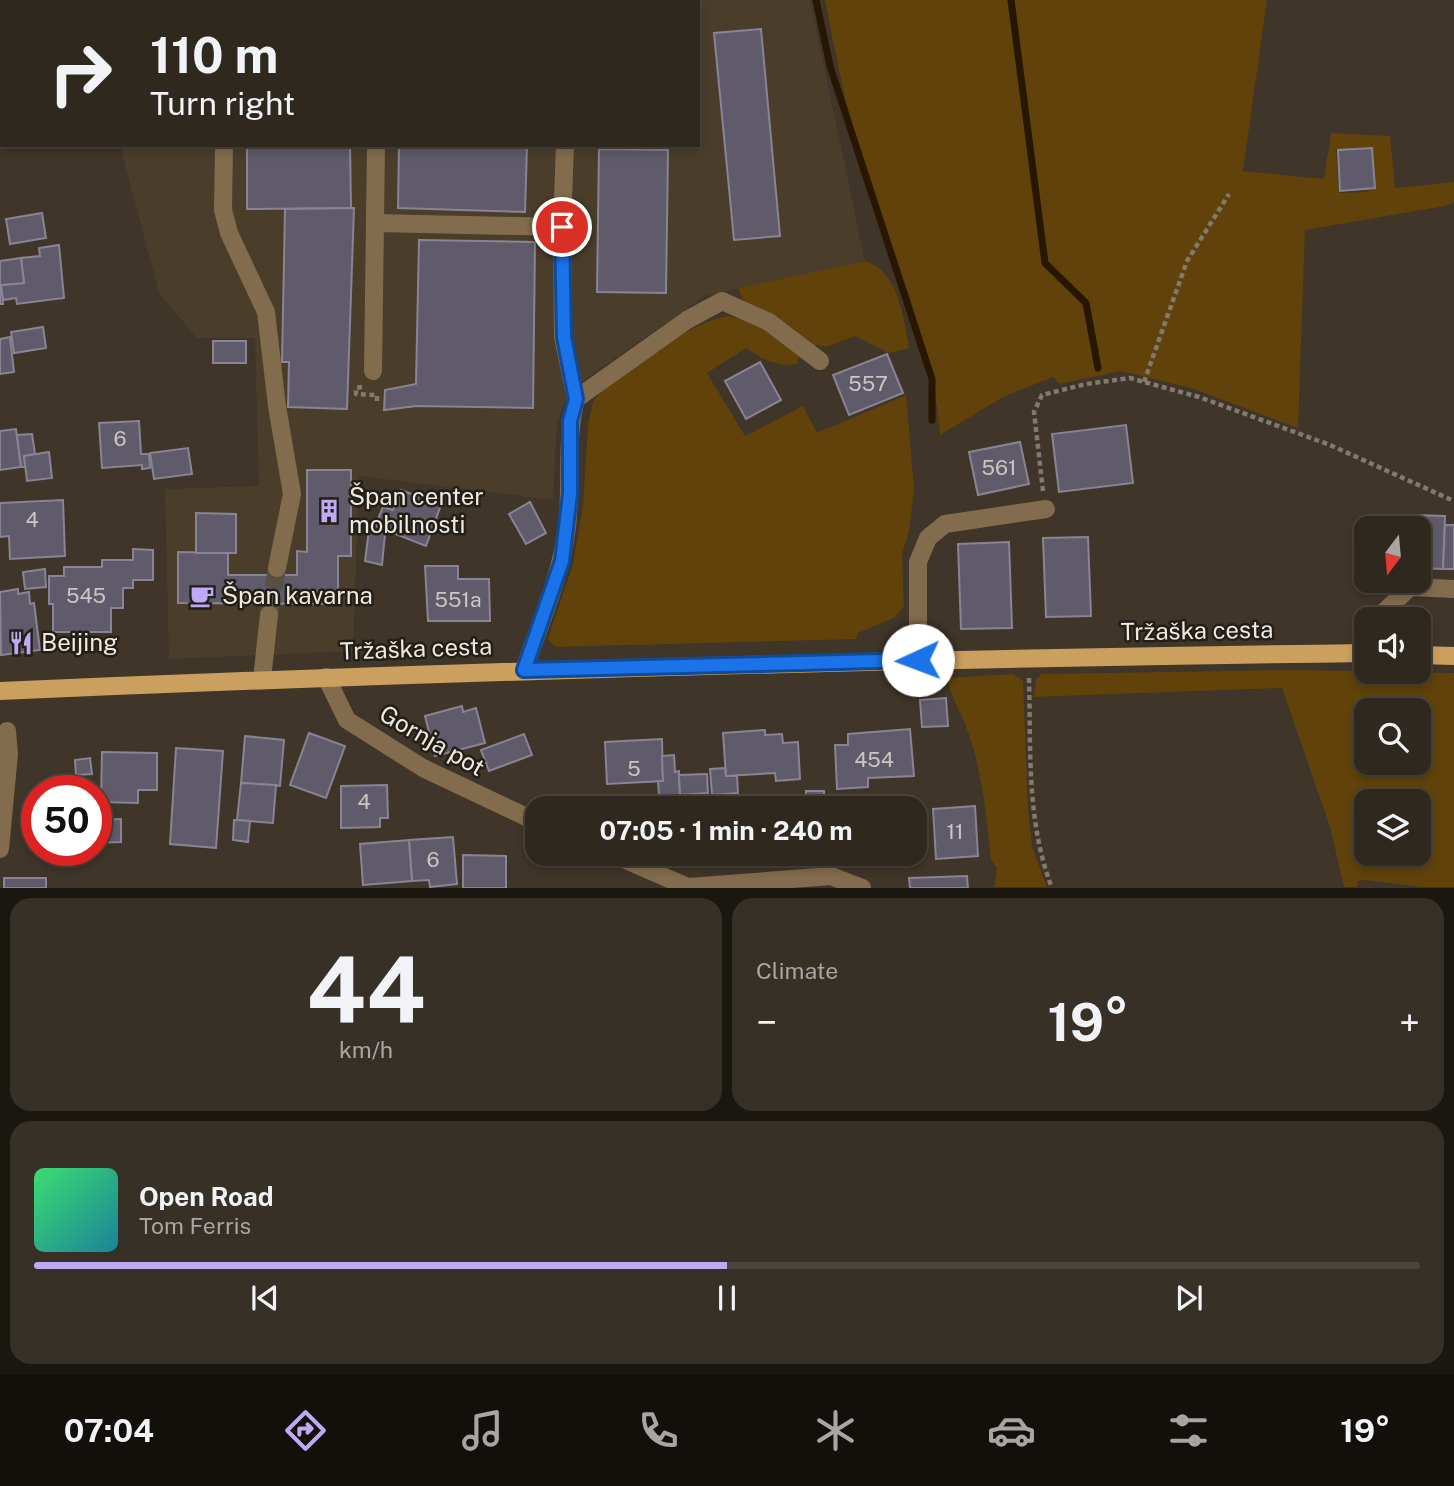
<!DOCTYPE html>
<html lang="en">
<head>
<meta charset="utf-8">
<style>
	:root { --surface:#2f281e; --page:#373027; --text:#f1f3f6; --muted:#a7a6a4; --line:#4a443c; --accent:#bea9f4 }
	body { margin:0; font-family:"Public Sans",sans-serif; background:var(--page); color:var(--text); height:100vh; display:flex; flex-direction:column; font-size:26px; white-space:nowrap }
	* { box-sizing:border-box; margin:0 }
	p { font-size:23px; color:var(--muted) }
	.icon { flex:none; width:38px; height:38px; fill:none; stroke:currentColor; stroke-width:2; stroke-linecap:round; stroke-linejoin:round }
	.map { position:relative; height:888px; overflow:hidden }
	.panel { display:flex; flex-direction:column; gap:10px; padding:10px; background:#1a1610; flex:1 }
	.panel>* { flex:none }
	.banner { position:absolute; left:0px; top:0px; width:700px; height:147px; box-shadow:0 4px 10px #0003,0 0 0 2px var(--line); background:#2f281e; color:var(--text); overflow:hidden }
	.needle { width:46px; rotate:196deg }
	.tools { position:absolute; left:1354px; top:516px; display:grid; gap:14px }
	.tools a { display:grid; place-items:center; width:77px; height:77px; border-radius:14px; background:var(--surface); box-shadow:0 4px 10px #0003,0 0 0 2px var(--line); font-size:35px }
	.speed { position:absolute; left:21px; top:775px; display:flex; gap:14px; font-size:35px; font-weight:700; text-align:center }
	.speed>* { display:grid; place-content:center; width:91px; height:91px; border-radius:50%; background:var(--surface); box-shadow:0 4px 10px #0003,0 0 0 2px var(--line); line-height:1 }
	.speed .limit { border:10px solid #d22; background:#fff; color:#111 }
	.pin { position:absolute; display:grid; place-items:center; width:60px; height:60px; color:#fff; margin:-30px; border:4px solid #fff; border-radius:50%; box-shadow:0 2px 7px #0007 }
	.me { position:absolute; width:77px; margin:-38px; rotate:268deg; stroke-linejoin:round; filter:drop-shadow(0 0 5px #0008) }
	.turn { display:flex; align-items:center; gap:24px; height:147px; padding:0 35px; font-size:32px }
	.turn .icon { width:91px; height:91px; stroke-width:2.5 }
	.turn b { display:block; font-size:49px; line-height:60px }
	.big { font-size:52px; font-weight:700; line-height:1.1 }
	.panel .tile { flex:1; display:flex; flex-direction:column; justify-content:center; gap:10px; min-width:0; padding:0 24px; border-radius:21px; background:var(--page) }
	.panel .dial { align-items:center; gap:0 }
	.dial b { font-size:91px; line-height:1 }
	.song { display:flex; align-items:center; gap:21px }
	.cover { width:84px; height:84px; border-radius:10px; background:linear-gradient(135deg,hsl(140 70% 55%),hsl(190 70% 35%)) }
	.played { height:7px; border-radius:4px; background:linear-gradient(90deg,var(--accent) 50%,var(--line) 50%) }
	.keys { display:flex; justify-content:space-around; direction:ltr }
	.heat { display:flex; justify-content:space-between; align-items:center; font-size:38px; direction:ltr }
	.panel .tiles { flex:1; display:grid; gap:10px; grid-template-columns:1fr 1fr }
	.tile:last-child { grid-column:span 2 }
	.trip { position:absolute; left:525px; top:796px; width:402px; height:70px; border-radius:21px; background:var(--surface); box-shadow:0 4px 10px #0003,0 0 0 2px var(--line); font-weight:700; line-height:70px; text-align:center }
	.menu { display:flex; height:112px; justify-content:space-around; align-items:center; background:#13100c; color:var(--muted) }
	.menu .icon { width:49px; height:49px }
	.menu .active { color:var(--accent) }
	.menu b { font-size:32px; color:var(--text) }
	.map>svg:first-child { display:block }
	.built { fill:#4a3e2b }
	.green { fill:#60420a; fill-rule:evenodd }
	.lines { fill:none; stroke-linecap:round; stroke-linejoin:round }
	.stream { stroke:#271700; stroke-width:7 }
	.building { fill:#5f5b6b; stroke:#898495; stroke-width:2 }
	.minor-tunnel { stroke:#595044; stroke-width:18; stroke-dasharray:18 9; stroke-linecap:butt }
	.path { stroke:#837a6f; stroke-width:4.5; stroke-dasharray:5 3.5; stroke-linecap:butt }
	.minor { stroke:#826c4d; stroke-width:18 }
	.major { stroke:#cb9f5d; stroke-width:18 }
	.route-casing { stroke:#114b97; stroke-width:18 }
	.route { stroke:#1a73e8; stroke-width:12 }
	.labels { text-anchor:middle; stroke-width:5; stroke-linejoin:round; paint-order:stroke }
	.number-label { font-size:21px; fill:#cbc6c3 }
	.poi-label { font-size:24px; fill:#efe9e0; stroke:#221e18; text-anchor:start }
	.street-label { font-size:24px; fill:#efe9e0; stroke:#221e18 }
</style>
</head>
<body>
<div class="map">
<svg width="1454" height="888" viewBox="0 0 1454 888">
	<rect width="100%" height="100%" fill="#3f3528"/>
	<path class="built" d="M4,0h806l55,261 -160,35 -113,78 -25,21 -10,29 -4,76 -194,-24 -6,175 -184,8 -4,-170 94,-3 -4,-148h-58l-38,-45 -39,-148h578v-143z"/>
	<g class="green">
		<path d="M825,0h442l-24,171 81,8 7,-46 59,3 5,52 59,-6v20l-9,4 -140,24 -7,198 -107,-40 -70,-17 -62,13 -6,-7 -50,20 -63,38c-6,-86 -42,-167 -70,-247 -20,-61 -33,-125 -45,-188zM1372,148l2,40 -8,4 -27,1 -3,-43z"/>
		<path d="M865,261c33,9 39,57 44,87l-20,5 -34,-17 -28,11 -13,-2 -25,-20 -46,-25 -5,-12z"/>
		<path d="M728,316l33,8 39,31 -3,9c-20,3 -35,-5 -51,-16l-39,25 38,63 58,-30 14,27 89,-38 8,93 -5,44 -7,22 2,52 -10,12 -36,15 -2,6 -301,8 -7,-9 25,-74 10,-59 5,-81 5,-22 8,-11c37,-26 83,-67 127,-75z"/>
		<path d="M1292,670l162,3v214h-33l-54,-7 -9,1 -1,6h-13l-14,-60 -48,-139 -248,9 2,-18 6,-5zM1419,710v53h-52v-53zM1367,802h52v52h-52z"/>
		<path d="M1013,674l10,7 5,128 4,37 15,41h-53l3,-19 -6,-8c-5,-45 -9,-93 -26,-136 -6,-16 -15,-28 -18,-46z"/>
	</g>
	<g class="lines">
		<g class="stream">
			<path d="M816,0l14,66 102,313v41"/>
			<path d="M1011,0l34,263 41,40 12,65"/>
		</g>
	</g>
	<g class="building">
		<path d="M761,29l19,207 -46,4 -20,-207z"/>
		<path d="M247,145h103l1,63 -104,1z"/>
		<path d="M399,145h128l-2,67 -127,-4z"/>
		<path d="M1372,148l3,40 -35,3 -2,-41z"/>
		<path d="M599,149l69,1 -2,143 -69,-1z"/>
		<path d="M354,208l-7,201 -59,-2 1,-45h-7l3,-153z"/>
		<path d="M42,213l4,25 -36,6 -4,-25z"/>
		<path d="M419,240l116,2 -2,166 -117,-2 -32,4 1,-20 31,-6z"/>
		<path d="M59,245l5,53 -47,6 -1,-6 -13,2 -2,-15 23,-2 -3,-25 19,-2 -1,-8z"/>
		<path d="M21,258l3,25 -23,2 2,19h-3v-43z"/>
		<path d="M43,327l3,21 -32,5 -3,-21z"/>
		<path d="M10,337l4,35 -14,2v-35z"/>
		<rect x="213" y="341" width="33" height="22"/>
		<path d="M887,354l16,39 -54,22 -16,-40z"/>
		<path d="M760,362l21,38 -35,19 -21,-38z"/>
		<path d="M139,421l2,33h8l1,14 -8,1v-4l-40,3 -3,-45z"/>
		<path d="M1126,425l7,58 -74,9 -7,-58z"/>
		<path d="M16,429l5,38 -21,3v-39z"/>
		<path d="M32,434l3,20 -11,2 2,11h-5l-4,-32z"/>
		<path d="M1020,442l9,42 -51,11 -9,-43z"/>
		<path d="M188,448l4,26 -38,5 -4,-26z"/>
		<path d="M49,452l3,26 -25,3 -3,-25z"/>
		<path d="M307,470h44v86h-13v48l-160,-1v-51l50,1v22h69v-24l10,1z"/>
		<path d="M401,490l40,15 -15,41 -51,-20 8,-19 10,3z"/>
		<path d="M63,500l2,56 -55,3 -1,-23 -9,1v-34z"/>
		<path d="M530,502l16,31 -20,11 -17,-30z"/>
		<path d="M196,513l40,1v39h-40z"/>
		<path d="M1414,515l31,1 -2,53 -24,-1v-40h-6z"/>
		<path d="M1445,525h9v44h-11z"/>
		<path d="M369,530l16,4 -3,31 -17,-4z"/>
		<path d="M1088,537l3,79 -45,1 -3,-79z"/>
		<path d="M1009,542l3,86 -51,1 -3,-85z"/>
		<path d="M133,549l20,1v30h-20v8h-10v20h-12v24h-58v-28h-4v-28h15v-9h38v-7h31z"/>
		<path d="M425,566h33v13h31l1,42h-62z"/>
		<path d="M45,569l1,18 -21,2 -2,-17z"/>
		<path d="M18,589v5l11,-2 1,12 4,-1 6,47 -39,5 -1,-63z"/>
		<path d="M946,698l2,28 -26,1 -2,-27z"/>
		<path d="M462,706l1,6 13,-4 9,35 -50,13 -10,-40z"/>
		<path d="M910,729l4,47 -46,2v9l-31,2 -2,-44h13v-11z"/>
		<path d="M765,730v5l17,-1 1,9 15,-1 2,37 -24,2 -1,-8 -49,3 -3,-43z"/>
		<path d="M309,733l36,13 -19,52 -36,-13z"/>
		<path d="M524,734l8,21 -43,16 -8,-21z"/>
		<path d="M245,736l39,4 -4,46 -39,-3z"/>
		<path d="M662,739l1,42 -56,3 -2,-42z"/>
		<path d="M176,748l47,3 -7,97 -46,-4z"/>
		<path d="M102,752l55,1v37h-19v13l-37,-1z"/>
		<path d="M674,755l1,17 4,-1 1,24 -21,1 -1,-15h5l-1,-25z"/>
		<path d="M90,758l2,16 -16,1 -1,-15z"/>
		<path d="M725,768l1,8h11l1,17 -26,2 -2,-26z"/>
		<path d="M707,774l1,19 -28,2 -1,-20z"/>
		<path d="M241,783l35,2 -3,38 -36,-3z"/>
		<path d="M387,785l1,33h-8v9l-39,1v-42z"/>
		<rect x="806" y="791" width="18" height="10"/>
		<path d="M797,798v10h-49l-1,-9z"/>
		<path d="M96,803h3l1,17 21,-1v23l-25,1z"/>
		<path d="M975,806l3,50 -42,3 -3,-50z"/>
		<path d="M234,820l16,1 -2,21 -15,-2z"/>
		<path d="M453,837l4,47 -27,3 -1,-7 -17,1 -3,-41z"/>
		<path d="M409,840l3,41 -49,4 -3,-41z"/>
		<path d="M671,854h40l-1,11 -39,-2z"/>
		<rect x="758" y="854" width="26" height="6"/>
		<path d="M463,855l43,1v32h-43z"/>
		<path d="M967,876l1,12h-58l-1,-10z"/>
		<rect x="4" y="878" width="42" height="10"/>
	</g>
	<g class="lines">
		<path class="minor-tunnel" d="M269,615l8,-47"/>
		<g class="path">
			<path d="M1144,382l43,-121 42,-67"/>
			<path d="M362,387l-6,1v6l21,1v8"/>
			<path d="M1043,491l-9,-79 8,-17 44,-11 44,-6 69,19 131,48 124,56"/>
			<path d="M1029,678c2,70 -3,143 23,210"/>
		</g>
		<g class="minor">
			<path d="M375,0v2"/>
			<path d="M559,0l1,2"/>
			<path d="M234,2l1,-2"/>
			<path d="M224,145l-1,65 6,23 37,79 11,94 15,88 -15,74"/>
			<path d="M565,145l-3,82 1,110 13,62"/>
			<path d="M376,223l186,4"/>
			<path d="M373,371l3,-226"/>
			<path d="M1380,620l1,-5 29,-28 44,2"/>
			<path d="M918,660v-98l10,-24 17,-14 101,-15"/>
			<path d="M524,670c16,-47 37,-94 43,-143 5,-43 -2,-87 9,-128l111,-79 35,-19 47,21 51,39"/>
			<path d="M326,677l21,43 76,48 114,54"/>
			<path d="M262,679l7,-64"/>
			<path d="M0,849l9,-95 -2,-23"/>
			<path d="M612,854l78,34"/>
			<path d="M689,887l142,-11 31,12"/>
		</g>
		<g class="major">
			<path d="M1419,655l35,1"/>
			<path d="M0,691c455,-20 911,-32 1367,-38"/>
		</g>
	</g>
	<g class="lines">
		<g class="route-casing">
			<path id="route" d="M562,227l2,110 12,62 -6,22v73l-8,67 -38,109 394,-10"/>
		</g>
		<use href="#route" class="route"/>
	</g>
	<defs>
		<g id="building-bare" transform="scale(1.89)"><path d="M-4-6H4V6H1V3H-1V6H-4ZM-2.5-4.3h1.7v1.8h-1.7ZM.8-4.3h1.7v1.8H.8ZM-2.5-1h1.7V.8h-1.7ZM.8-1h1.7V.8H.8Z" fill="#bea9f4" stroke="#221e18" stroke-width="2.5" paint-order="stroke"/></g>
		<g id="cafe-bare" transform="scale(1.89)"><path d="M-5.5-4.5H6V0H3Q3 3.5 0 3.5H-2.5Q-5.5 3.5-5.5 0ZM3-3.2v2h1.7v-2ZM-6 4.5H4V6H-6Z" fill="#bea9f4" stroke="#221e18" stroke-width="2.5" paint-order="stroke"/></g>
		<g id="restaurant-bare" transform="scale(1.89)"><path d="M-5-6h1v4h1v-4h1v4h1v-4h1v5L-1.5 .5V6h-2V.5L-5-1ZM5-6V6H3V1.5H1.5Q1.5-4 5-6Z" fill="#bea9f4" stroke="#221e18" stroke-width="2.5" paint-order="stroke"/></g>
	</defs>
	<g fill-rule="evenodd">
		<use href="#building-bare" x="329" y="511"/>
		<use href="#cafe-bare" x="202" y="596"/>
		<use href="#restaurant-bare" x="21" y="643"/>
	</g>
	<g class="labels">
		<g class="number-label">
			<text x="868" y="391">557</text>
			<text x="120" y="446">6</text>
			<text x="999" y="475">561</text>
			<text x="32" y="527">4</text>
			<text x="86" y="603">545</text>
			<text x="458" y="607">551a</text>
			<text x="874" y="767">454</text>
			<text x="634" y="776">5</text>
			<text x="364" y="809">4</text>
			<text x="955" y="839">11</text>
			<text x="433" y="867">6</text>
		</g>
		<g class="poi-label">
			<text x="349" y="505">Špan center<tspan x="349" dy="28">mobilnosti</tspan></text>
			<text x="222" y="604">Špan kavarna</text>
			<text x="41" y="651">Beijing</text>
		</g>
		<g class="street-label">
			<text transform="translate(1197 631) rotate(-1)" y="8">Tržaška cesta</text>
			<text transform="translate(416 649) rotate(-2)" y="8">Tržaška cesta</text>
			<text transform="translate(432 741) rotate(30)" y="8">Gornja pot</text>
		</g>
	</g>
</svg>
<div class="tools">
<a><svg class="needle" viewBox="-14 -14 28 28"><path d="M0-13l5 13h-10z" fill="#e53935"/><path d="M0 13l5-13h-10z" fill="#a7a6a4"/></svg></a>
<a><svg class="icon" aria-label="sound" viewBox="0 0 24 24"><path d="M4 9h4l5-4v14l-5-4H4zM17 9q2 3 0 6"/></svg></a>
<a><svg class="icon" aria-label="search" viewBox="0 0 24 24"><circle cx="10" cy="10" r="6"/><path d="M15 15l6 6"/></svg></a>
<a><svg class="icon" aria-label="layers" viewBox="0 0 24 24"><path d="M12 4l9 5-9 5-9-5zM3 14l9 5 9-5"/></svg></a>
</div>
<div class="speed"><div class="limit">50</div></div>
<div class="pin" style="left:562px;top:227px;background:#d93025"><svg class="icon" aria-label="arrive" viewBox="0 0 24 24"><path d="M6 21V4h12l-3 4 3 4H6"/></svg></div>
<svg class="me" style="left:918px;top:660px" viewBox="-20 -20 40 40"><circle r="19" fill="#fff"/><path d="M0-13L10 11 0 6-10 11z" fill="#1a73e8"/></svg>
<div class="trip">07:05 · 1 min · 240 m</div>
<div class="banner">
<div class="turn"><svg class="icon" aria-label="right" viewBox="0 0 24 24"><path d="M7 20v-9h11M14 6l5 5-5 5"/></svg><div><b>110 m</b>Turn right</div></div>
</div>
</div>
<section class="panel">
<div class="tiles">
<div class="tile dial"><b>44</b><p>km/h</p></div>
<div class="tile"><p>Climate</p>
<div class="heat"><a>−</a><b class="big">19°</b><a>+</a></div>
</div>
<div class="tile">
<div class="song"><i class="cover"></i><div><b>Open Road</b><p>Tom Ferris</p></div></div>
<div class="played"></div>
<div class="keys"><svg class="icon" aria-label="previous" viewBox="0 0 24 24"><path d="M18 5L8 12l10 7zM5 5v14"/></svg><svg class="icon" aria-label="pause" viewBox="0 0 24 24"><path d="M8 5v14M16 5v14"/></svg><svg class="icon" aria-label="next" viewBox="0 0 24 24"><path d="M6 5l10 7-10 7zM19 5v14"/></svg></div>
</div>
</div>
</section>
<nav class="menu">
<b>07:04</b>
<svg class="icon active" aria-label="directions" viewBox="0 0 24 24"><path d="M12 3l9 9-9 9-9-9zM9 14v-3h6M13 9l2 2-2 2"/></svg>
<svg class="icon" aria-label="music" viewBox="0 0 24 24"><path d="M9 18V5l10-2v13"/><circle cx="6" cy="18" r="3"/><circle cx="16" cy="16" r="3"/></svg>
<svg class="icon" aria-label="phone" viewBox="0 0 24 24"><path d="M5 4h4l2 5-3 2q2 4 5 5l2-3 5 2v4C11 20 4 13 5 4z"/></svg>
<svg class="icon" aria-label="climate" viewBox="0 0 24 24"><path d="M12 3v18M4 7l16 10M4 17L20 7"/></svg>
<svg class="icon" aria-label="car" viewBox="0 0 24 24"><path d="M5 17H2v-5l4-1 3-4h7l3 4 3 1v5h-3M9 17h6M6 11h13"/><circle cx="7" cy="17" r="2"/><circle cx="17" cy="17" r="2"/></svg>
<svg class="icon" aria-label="filters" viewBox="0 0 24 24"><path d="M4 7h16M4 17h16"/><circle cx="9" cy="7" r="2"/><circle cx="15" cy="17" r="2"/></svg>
<b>19°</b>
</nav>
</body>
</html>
